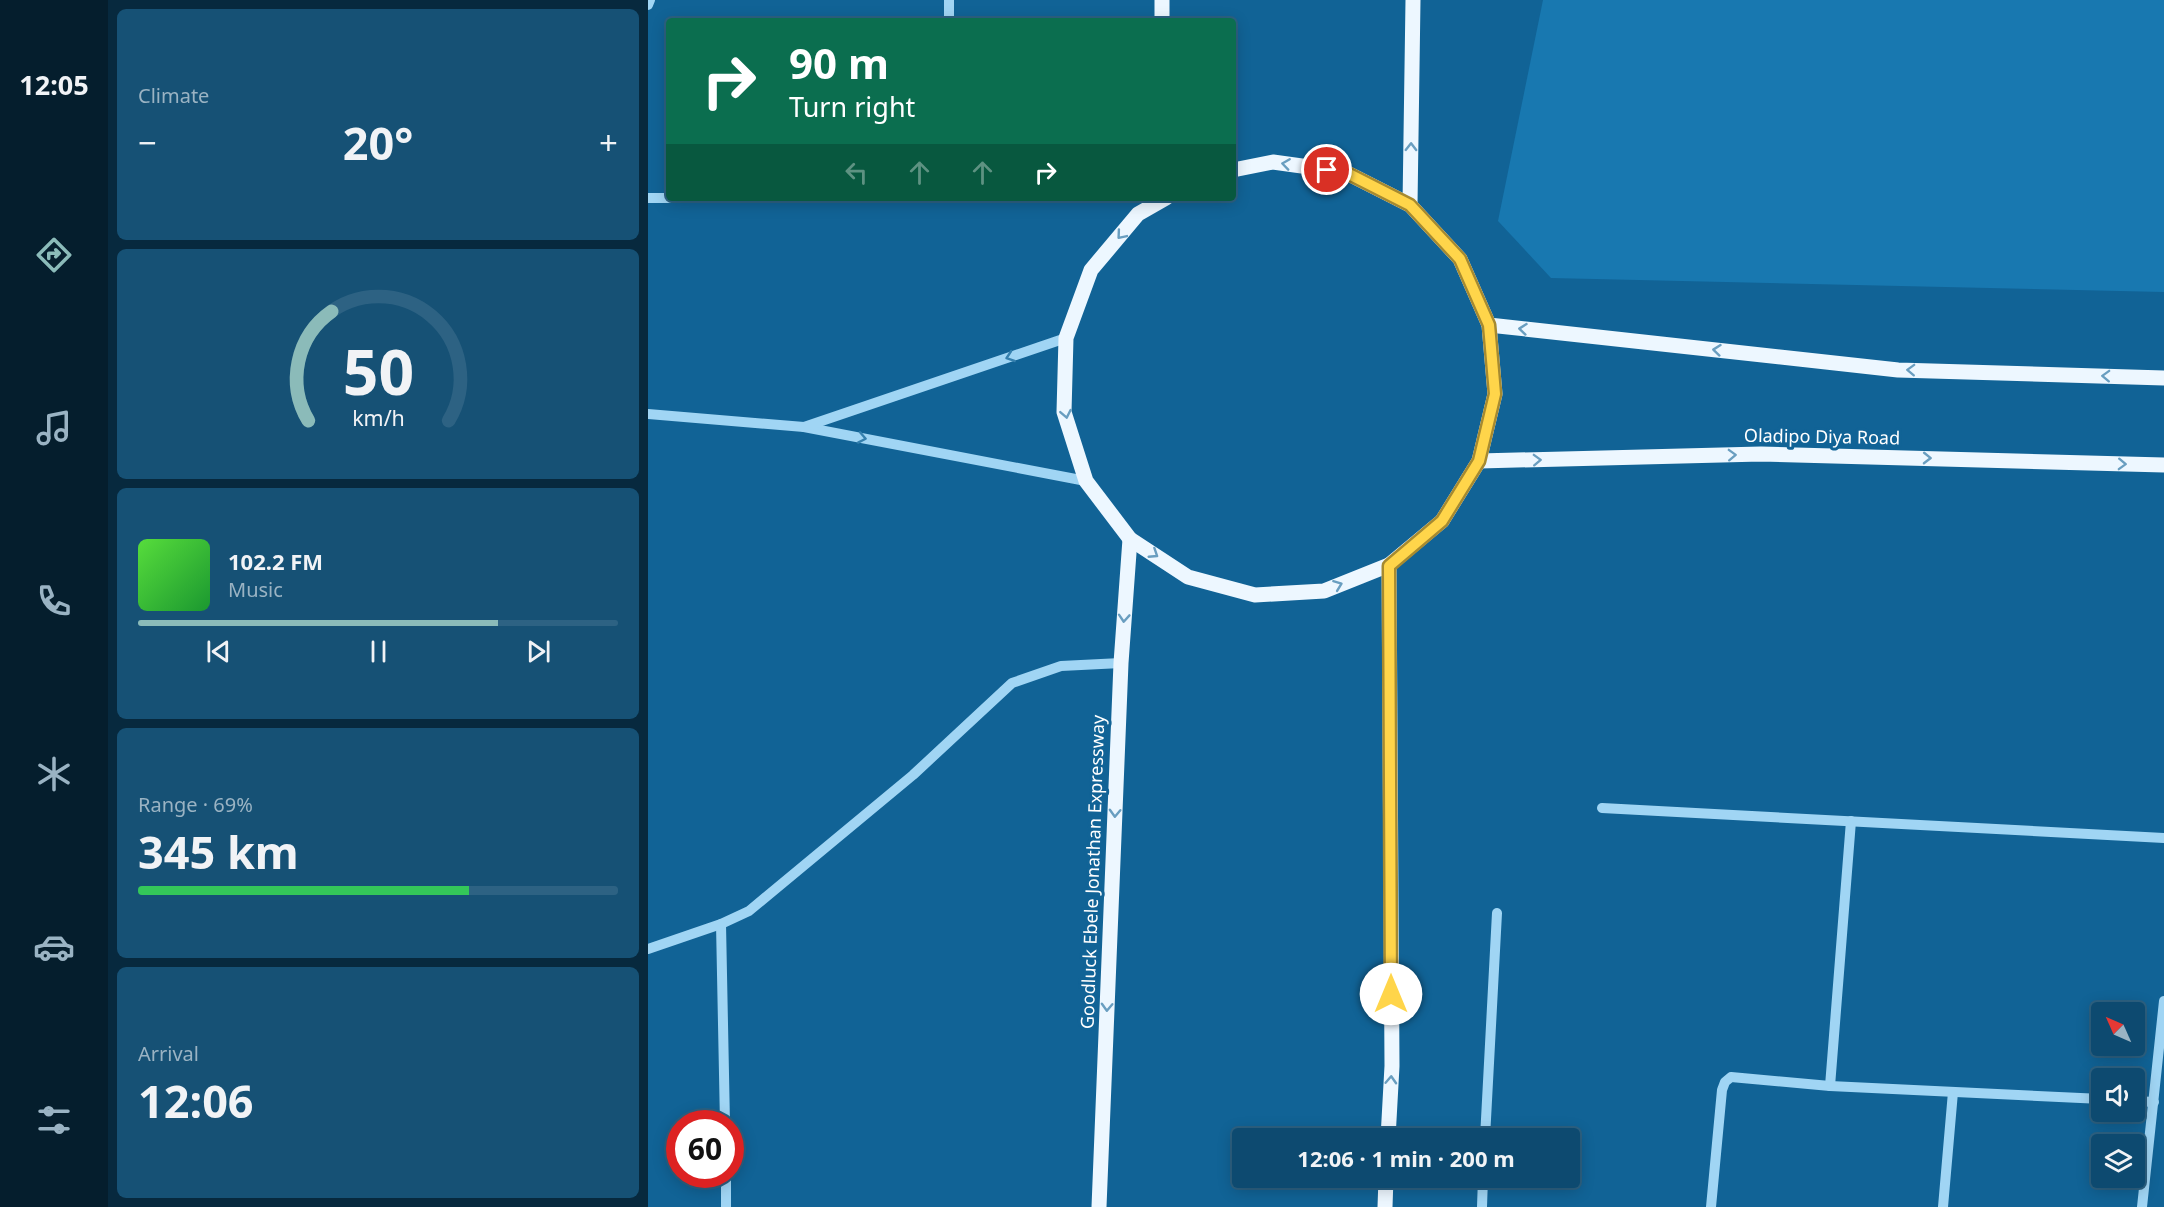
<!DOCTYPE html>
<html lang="en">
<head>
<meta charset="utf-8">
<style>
	:root { --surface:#0d4a70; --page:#165175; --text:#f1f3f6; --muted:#9ab3c3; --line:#2d6283; --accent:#8bbbb9 }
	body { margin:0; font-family:"Noto Sans",sans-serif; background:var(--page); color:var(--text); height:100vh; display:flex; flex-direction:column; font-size:22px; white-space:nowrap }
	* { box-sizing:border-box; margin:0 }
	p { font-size:20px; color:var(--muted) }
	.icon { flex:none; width:33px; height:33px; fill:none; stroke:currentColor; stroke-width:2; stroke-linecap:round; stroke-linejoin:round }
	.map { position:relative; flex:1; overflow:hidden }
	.details { display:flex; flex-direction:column; gap:9px; padding:9px; background:#07293e; width:540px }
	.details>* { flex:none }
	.hud { position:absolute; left:18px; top:18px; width:570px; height:183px; border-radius:6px; box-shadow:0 3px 15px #0003,0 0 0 2px var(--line); background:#0b6e4f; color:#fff; overflow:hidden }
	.needle { width:39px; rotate:315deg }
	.fabs { position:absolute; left:1443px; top:1002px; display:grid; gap:12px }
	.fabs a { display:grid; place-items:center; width:54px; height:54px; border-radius:6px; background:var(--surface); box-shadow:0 3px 15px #0003,0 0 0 2px var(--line); font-size:30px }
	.speed { position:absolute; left:18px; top:1110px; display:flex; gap:12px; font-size:30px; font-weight:700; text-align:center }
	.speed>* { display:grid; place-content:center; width:78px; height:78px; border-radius:50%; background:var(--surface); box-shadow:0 3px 15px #0003,0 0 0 2px var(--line); line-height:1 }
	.speed .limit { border:9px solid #d22; background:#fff; color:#111 }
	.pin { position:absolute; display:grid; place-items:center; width:51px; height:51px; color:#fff; margin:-26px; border:3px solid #fff; border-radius:50%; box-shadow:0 2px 6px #0007 }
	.me { position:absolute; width:66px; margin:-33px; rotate:0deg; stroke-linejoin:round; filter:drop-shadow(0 0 4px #0008) }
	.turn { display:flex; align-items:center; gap:21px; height:126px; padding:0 24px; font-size:27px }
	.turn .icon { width:78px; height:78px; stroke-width:2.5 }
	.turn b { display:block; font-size:42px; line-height:51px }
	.lanes { display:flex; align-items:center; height:57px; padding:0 24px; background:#0003; justify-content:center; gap:30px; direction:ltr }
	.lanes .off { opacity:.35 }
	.big { font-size:45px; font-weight:700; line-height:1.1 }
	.details .widget { flex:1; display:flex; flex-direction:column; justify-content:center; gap:9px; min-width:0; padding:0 21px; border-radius:9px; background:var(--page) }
	.details .dial { align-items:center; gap:0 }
	.dial svg { height:156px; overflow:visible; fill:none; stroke:var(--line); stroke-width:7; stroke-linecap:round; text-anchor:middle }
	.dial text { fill:var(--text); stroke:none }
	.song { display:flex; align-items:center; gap:18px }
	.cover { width:72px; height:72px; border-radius:9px; background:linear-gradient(135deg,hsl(110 70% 55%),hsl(130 70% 35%)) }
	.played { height:6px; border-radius:3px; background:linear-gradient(90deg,var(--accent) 75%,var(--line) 75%) }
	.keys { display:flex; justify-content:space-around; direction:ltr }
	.heat { display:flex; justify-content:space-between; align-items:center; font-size:33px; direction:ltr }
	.charge { height:9px; border-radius:4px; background:linear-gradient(90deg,#34c759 69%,var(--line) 0) }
	.trip { position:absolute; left:584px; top:1128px; width:348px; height:60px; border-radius:6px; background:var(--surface); box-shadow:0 3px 15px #0003,0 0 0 2px var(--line); font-weight:700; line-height:60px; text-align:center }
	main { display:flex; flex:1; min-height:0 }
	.tab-bar { display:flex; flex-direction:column; width:108px; justify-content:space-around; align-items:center; background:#051e2d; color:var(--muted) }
	.tab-bar .icon { width:42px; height:42px }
	.tab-bar .active { color:var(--accent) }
	.tab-bar b { font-size:27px; color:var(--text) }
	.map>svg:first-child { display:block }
	.green { fill:#1878b0 }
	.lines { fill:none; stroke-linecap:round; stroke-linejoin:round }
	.minor { stroke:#a0d5f4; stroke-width:10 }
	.major { stroke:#edf7ff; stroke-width:15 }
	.oneway { stroke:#699ec0 }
	.oneway2 { stroke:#3580ae }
	.route-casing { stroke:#a68a30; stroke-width:15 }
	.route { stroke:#ffd54a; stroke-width:10 }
	.labels { text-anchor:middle; stroke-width:6; stroke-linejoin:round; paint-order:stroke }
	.street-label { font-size:18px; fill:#fff; stroke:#116396 }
</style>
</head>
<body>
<main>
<nav class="tab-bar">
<b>12:05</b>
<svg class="icon active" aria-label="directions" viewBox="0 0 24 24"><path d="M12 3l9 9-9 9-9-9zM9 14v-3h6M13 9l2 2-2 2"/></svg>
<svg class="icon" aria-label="music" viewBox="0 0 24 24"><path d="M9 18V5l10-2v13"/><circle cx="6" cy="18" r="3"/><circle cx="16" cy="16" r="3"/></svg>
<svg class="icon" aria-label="phone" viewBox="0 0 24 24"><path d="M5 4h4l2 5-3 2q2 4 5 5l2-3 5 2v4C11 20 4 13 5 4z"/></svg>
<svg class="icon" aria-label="climate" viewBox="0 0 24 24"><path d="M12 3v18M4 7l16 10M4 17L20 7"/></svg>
<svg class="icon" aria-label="car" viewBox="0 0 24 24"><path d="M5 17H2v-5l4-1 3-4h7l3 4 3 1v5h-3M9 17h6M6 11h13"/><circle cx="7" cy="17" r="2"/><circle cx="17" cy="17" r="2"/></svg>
<svg class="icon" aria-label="filters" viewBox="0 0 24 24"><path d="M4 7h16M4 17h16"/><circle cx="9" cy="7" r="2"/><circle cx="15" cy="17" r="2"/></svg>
</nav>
<section class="details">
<div class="widget"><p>Climate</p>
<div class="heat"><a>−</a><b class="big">20°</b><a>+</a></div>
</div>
<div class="widget dial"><svg viewBox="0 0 100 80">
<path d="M14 69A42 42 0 1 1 86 69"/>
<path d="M14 69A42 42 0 0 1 26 13" stroke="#8bbbb9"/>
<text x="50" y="56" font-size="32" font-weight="700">50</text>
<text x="50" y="72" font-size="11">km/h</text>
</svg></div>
<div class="widget">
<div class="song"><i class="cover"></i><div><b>102.2 FM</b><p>Music</p></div></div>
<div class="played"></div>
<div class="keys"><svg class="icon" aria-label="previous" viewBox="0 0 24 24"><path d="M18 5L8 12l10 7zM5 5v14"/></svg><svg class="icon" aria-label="pause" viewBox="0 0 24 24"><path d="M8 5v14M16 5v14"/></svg><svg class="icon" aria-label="next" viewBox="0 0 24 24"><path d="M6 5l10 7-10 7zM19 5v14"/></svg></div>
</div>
<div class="widget"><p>Range · 69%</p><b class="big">345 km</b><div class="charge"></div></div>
<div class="widget"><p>Arrival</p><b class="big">12:06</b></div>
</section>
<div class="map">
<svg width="1516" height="1207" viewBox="0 0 1516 1207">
	<rect width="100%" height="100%" fill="#116396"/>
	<path class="green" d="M895,0h621v292l-613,-14 -53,-57z"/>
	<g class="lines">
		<g class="minor">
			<path d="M0,5l2,-5"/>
			<path d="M301,21v-21"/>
			<path d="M0,198h21"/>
			<path d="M0,414l156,13 282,54"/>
			<path d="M156,427l262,-89"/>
			<path d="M954,808l562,30"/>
			<path d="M73,924l4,200"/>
			<path d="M0,949l73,-25 28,-13 164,-136 99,-92 49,-17 60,-3"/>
			<path d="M1182,1086l21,-265"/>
			<path d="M1486,1101l20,1"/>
			<path d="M837,1138l12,-225"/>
			<path d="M78,1174v33"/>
			<path d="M834,1207l1,-29"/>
			<path d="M1063,1207l11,-117 3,-8 6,-5 99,9 272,13"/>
			<path d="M1295,1207l10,-115"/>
			<path d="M1494,1207l22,-206"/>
		</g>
		<g class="major">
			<path d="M514,0v21"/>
			<path d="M518,198l-28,16 -47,56 -25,68 -2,74 22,69 44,58 58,38 67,18 69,-4 65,-26 53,-44 37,-60 16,-67 -6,-69 -29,-66 -50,-54 -65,-33 -72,-10 -40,8"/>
			<path d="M762,205l3,-205"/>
			<path d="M841,325l409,45 266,8"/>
			<path d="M831,461l282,-7 403,11"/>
			<path d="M740,1138l4,-72 -3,-501"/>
			<path d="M451,1207l22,-544 9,-124"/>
			<path d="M737,1207l1,-29"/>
		</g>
	</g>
	<defs><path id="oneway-chevron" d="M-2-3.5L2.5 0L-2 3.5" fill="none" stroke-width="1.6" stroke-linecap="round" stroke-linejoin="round" transform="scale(1.5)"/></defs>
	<g class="oneway">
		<use href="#oneway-chevron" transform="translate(763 147) rotate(-89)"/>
		<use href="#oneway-chevron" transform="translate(638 164) rotate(-172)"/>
		<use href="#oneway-chevron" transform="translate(473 235) rotate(130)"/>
		<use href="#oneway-chevron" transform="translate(875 329) rotate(-174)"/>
		<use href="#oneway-chevron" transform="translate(1069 350) rotate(-174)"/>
		<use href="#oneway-chevron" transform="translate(1263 370) rotate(-178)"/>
		<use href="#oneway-chevron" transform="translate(1458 376) rotate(-178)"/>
		<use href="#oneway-chevron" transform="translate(418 414) rotate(79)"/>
		<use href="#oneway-chevron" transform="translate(1084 455) rotate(-2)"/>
		<use href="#oneway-chevron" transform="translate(1279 458) rotate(1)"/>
		<use href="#oneway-chevron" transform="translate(889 460) rotate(-2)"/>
		<use href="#oneway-chevron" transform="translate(1474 464) rotate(2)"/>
		<use href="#oneway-chevron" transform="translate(506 554) rotate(33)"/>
		<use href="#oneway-chevron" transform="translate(690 585) rotate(-21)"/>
		<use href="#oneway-chevron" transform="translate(476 618) rotate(94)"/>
		<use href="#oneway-chevron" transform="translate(467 813) rotate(92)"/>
		<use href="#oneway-chevron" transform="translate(459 1007) rotate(92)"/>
		<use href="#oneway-chevron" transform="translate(743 1080) rotate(-87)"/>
	</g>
	<g class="oneway2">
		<use href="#oneway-chevron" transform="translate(362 357) rotate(161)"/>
		<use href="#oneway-chevron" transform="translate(214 438) rotate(11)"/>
	</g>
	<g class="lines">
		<g class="route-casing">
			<path id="route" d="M679,170l18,2 65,33 50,54 29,66 6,69 -16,67 -37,60 -53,45 2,428"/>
		</g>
		<use href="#route" class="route"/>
	</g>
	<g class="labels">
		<g class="street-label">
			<text transform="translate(1174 437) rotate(1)" y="6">Oladipo Diya Road</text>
			<text transform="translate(445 872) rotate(-88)" y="6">Goodluck Ebele Jonathan Expressway</text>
		</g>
	</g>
</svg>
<div class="fabs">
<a><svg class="needle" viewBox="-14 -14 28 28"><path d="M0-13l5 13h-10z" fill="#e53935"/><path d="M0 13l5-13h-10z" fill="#9ab3c3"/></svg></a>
<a><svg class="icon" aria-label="sound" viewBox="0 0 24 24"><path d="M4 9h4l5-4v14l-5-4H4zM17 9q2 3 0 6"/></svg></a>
<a><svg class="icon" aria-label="layers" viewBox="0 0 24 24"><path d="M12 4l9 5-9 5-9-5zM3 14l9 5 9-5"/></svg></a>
</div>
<div class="speed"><div class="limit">60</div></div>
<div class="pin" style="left:679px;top:170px;background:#d93025"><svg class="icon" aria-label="arrive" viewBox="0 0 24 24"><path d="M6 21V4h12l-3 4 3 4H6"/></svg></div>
<svg class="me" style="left:743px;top:994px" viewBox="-20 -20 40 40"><circle r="19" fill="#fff"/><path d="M0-13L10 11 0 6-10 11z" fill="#ffd54a"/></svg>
<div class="trip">12:06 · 1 min · 200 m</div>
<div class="hud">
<div class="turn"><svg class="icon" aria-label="right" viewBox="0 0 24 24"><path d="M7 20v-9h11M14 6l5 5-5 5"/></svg><div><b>90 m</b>Turn right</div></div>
<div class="lanes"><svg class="icon off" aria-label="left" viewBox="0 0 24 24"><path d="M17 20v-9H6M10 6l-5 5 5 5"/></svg><svg class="icon off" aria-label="ahead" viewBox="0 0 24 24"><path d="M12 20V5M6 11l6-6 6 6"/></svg><svg class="icon off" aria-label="ahead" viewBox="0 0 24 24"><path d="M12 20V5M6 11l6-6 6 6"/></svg><svg class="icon" aria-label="right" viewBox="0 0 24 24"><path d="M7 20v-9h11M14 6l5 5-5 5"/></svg></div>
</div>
</div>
</main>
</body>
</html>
